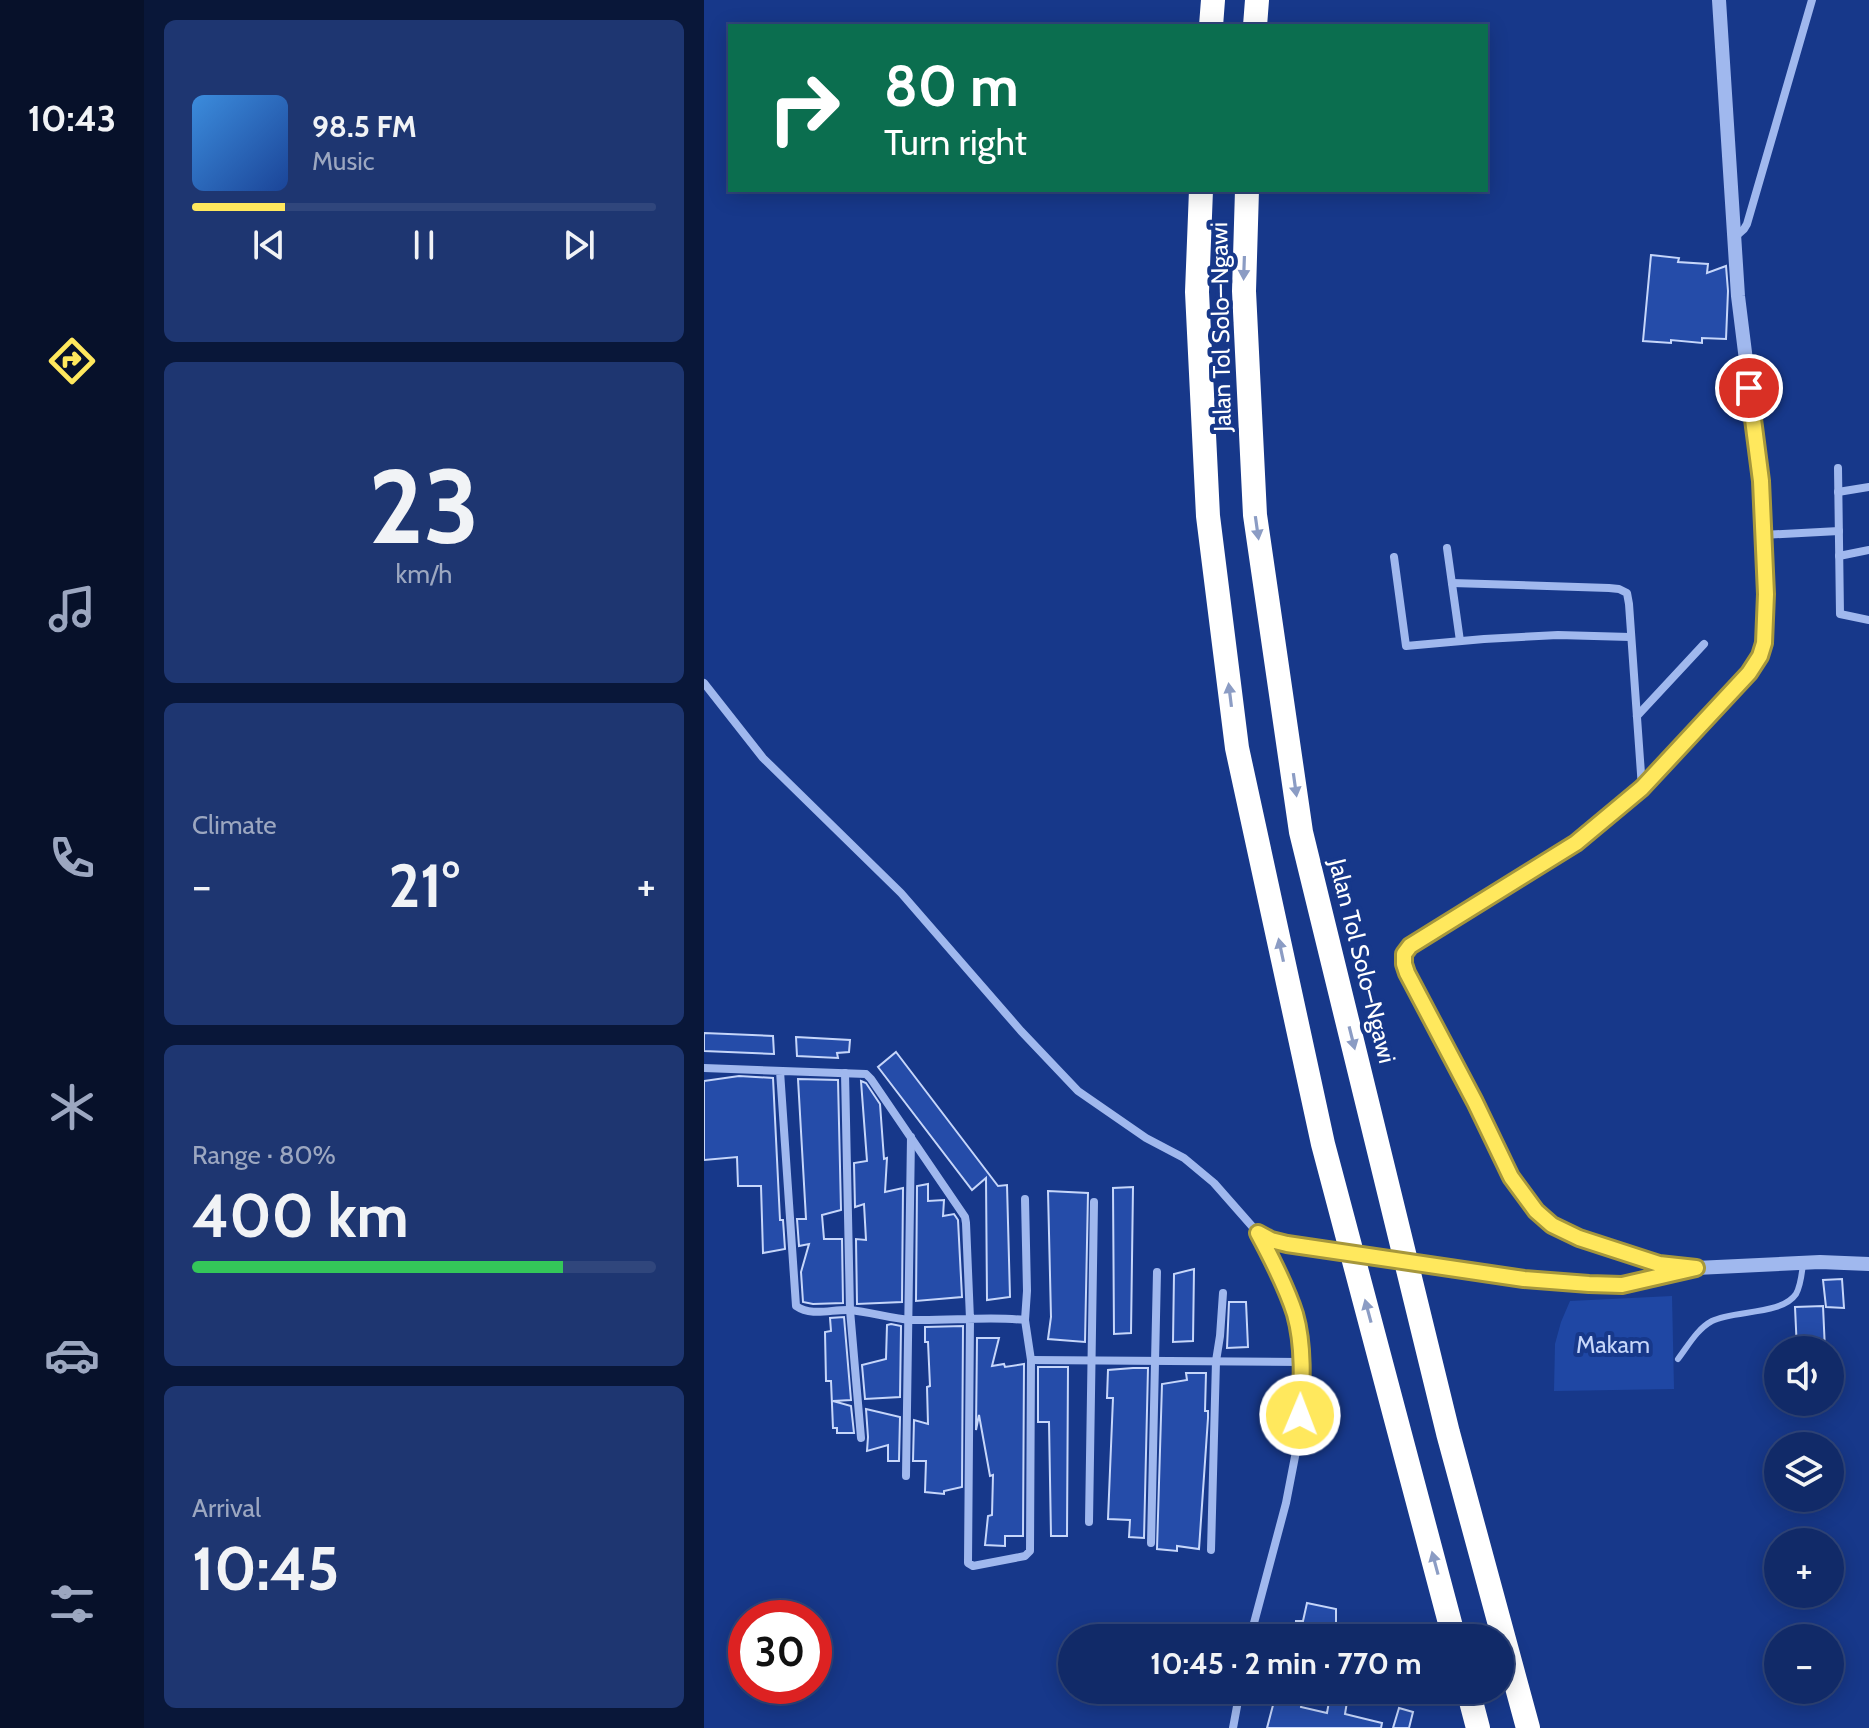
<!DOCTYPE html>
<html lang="en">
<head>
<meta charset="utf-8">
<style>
	:root { --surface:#112a68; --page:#1e3671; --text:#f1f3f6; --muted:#9ca7c0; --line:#30467c; --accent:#ffe85d }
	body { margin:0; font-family:Cabin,sans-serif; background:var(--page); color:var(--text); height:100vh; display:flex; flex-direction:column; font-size:30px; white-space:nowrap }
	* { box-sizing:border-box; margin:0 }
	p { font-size:26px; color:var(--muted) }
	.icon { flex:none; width:44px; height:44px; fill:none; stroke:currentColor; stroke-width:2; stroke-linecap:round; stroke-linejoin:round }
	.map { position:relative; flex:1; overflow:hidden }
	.side { display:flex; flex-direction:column; gap:20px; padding:20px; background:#091739; width:560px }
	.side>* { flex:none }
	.guide { position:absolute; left:24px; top:24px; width:760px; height:168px; border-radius:0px; box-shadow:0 4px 20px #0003,0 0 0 2px var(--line); background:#0b6e4f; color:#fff; overflow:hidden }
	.controls { position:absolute; left:1060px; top:1336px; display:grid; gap:16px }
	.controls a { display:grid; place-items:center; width:80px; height:80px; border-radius:50%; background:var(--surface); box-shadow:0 4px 20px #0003,0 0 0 2px var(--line); font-size:40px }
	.speed { position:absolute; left:24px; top:1600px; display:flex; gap:16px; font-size:40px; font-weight:700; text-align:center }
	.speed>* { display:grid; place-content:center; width:104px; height:104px; border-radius:50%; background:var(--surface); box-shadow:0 4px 20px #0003,0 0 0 2px var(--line); line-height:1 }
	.speed .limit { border:12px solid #d22; background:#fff; color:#111 }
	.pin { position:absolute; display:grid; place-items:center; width:68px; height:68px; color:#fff; margin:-34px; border:4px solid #fff; border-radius:50%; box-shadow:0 2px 8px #0007 }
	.me { position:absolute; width:88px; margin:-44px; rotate:1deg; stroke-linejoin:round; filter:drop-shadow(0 0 6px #0008) }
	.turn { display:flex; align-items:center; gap:28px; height:168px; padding:0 24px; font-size:36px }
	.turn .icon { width:104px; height:104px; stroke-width:2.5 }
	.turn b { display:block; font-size:56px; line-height:68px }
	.big { font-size:60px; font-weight:800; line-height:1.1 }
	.side .widget { flex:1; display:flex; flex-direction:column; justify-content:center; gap:12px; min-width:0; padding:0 28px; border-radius:12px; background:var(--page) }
	.side .dial { align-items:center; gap:0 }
	.dial b { font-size:104px; line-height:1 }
	.song { display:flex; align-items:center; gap:24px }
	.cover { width:96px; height:96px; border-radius:12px; background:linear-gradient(135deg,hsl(210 70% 55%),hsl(220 70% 35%)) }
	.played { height:8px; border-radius:4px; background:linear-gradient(90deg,var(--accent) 20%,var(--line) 20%) }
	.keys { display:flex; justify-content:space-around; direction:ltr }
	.heat { display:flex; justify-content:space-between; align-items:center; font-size:44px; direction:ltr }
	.charge { height:12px; border-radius:6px; background:linear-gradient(90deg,#34c759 80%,var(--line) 0) }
	.trip { position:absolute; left:354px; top:1624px; width:456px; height:80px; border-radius:40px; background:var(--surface); box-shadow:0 4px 20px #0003,0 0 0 2px var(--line); font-weight:800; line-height:80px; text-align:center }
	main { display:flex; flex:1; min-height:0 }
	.tab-bar { display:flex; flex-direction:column; width:144px; justify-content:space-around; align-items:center; background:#07112a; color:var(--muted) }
	.tab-bar .icon { width:56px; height:56px }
	.tab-bar .current { color:var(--accent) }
	.tab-bar b { font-size:36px; color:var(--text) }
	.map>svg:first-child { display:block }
	.green { fill:#1f47a4 }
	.building { fill:#254ca9; stroke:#c6d6fa; stroke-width:2 }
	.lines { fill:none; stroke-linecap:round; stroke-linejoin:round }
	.service { stroke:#a0b8ee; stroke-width:6 }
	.minor { stroke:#a0b8ee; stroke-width:8 }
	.tertiary { stroke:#a0b8ee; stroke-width:14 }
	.motorway { stroke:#fff; stroke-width:24 }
	.minor-bridge { stroke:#a0b8ee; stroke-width:8 }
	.oneway { fill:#8b9cc4 }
	.route-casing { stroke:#a6973c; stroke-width:20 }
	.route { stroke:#ffe85d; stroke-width:14 }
	.labels { text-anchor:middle; stroke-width:8; stroke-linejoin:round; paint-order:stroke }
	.street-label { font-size:24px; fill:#fff; stroke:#17388a }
	.park-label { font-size:24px; fill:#c6d6fa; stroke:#17388a }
</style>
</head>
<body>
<main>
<nav class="tab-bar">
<b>10:43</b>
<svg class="icon current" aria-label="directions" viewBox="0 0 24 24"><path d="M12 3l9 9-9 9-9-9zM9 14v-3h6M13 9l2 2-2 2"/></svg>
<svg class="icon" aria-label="music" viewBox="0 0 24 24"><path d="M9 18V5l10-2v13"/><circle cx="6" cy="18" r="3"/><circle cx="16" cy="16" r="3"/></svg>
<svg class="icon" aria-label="phone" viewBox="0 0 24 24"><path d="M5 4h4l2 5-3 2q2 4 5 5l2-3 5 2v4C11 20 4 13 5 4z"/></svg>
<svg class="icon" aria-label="climate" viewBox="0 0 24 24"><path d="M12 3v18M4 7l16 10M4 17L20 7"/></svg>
<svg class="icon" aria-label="car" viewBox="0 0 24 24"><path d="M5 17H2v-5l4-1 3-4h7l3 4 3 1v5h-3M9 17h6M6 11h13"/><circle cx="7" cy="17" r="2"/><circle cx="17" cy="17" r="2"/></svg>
<svg class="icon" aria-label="filters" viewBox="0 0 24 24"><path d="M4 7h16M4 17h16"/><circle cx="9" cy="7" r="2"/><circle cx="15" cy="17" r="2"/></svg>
</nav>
<section class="side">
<div class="widget">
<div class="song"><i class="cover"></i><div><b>98.5 FM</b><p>Music</p></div></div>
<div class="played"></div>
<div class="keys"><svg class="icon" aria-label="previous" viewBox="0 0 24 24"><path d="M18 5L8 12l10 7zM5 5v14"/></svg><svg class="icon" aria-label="pause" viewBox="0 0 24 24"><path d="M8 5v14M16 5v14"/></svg><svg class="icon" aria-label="next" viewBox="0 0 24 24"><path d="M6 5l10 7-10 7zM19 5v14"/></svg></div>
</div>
<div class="widget dial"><b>23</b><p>km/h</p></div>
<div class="widget"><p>Climate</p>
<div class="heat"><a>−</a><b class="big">21°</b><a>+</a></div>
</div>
<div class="widget"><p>Range · 80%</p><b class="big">400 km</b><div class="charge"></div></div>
<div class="widget"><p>Arrival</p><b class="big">10:45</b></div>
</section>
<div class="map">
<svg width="1165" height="1728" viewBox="0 0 1165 1728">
	<rect width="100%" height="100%" fill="#17388a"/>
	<path class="green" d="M968,1296l2,93 -120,2 1,-47 6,-22 9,-21z"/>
	<g class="building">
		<path d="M947,255l28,3 -1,4 30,2 -1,9 19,-7 2,25 -2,48 -24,-1v5l-31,-3v3l-28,-2z"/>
		<path d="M0,1033l69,3 1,18 -70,-3z"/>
		<path d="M92,1037l54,3 -1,12 -12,1 1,5 -41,-2z"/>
		<path d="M192,1052l102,134 9,-1 3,112 -23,3 -1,-122 -14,12 -94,-123z"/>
		<path d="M35,1076l34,2 7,142h3l2,29 -22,4 -2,-67h-23l-1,-29 -33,3v-79z"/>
		<path d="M94,1079l40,1 3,130 -19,5 2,24h18l1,64 -30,1 -10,-2 -2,-30 8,-28 -10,2 -2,-27h9z"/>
		<path d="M157,1081l5,2 14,21 4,55 3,-1 -2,34 18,-4 -1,114 -45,2 -1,-65 10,1 -2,-36 -9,3 -1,-44 13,-2z"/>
		<path d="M224,1184v17l16,-1 -1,16 11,-2 4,6 4,77 -46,4 1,-115z"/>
		<path d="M429,1187l-2,146 -17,1 -1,-146z"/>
		<path d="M344,1191l40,2 -3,149 -37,-3 3,-22z"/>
		<path d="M490,1269l-1,72 -20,1 1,-68z"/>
		<path d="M1138,1279l2,29 -18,-1 -3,-27z"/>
		<path d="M525,1302h17l2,45 -21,1z"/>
		<path d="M1119,1306l2,44h-28l-2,-43z"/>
		<path d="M140,1317l7,83 -18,1 18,5 3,27h-17v-5h-4l-2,-47h-5l-1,-49 6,-1 -1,-13z"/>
		<path d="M187,1324l10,2 -1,71 -35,2 -3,-34 24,-6 1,-34z"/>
		<path d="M259,1326l-1,161 -18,4v3l-19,-2 1,-31h-13l1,-41 14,4 -1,-37 3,-1 -2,-44h-3v-15z"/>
		<path d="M273,1338h22l-7,28 12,-2 1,3 19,-3 -1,172h-18v10l-20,-1 3,-29 4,-1 1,-40 -3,1 -11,-61 -3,15z"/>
		<path d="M334,1367h30l-1,169h-16l-2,-114h-11z"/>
		<path d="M429,1368h15l-4,170 -15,-1 1,-17 -22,-1 5,-121h-6l1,-28z"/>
		<path d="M482,1373h20l-1,38h3v7l-9,131 -22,-3v5l-20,-2 5,-165 25,-4z"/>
		<path d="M162,1409l34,8 -1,44h-11v-16l-21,6 1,-14z"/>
		<path d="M603,1603l29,6v14l-3,15h-38l1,-17h7z"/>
		<path d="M573,1690h26l-2,17 26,6 4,-23 17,6 -3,18 37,9 -1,5h-114z"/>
		<path d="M695,1708l14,4 -4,16h-16z"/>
	</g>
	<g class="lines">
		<path class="service" d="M974,1359c10,-13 19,-30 34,-38 22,-11 70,-6 84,-27 5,-9 6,-21 7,-31"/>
		<g class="minor">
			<path d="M1031,237l9,-8 3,-5 65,-224"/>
			<path d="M1134,468l2,146 29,6"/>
			<path d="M1134,492l31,-5"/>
			<path d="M1059,535l76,-4"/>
			<path d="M743,548l13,93"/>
			<path d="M1135,556l30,-6"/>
			<path d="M690,557l12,89 78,-7 74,-4 72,2"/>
			<path d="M748,583l157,5 10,1 8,4 2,11 13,184"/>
			<path d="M0,683l59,75 138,135 120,138 57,60 68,47 38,20 30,25 44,50"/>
			<path d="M933,716l67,-72"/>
			<path d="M0,1068l162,6 5,5 94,138 1,6 4,96 -2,244 5,3 52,-10 5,-5 1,-191 -6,-40c-37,-4 -75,1 -113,0 -20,-1 -41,-8 -62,-10 -18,-1 -38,7 -54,-4l-16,-235"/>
			<path d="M141,1073l5,237 11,128"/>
			<path d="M321,1199l2,92 -2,29"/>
			<path d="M744,1268l76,11 65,5 33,1 62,-14"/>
			<path d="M327,1360l270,2"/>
			<path d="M202,1476l5,-339"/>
			<path d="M385,1522l5,-320"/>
			<path d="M447,1543l6,-271"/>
			<path d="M507,1550l5,-189 4,-25 3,-43"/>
			<path d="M546,1638l36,-135 13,-67 2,-42 -1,-57 -6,-24 -16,-41 -20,-39 13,7 16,4"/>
			<path d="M529,1728l7,-38"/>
		</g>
		<path class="tertiary" d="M1015,0l19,296 23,185 5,113 -2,49 -4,13 -11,17 -21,25 -86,90 -66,55 -166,103c-7,9 -7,16 -3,27l68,129 36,75 25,34 16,14 27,13 80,26 37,4 124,-6 49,2"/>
		<g class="motorway">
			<path d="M507,26l2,-26"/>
			<path d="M551,26l2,-26"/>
			<path d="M497,190l-4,102 11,224 29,232 86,396 131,494"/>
			<path d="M543,190l-3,101 11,224 46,317 147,601 80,295"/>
			<path d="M764,1690l10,38"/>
		</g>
		<path class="minor-bridge" d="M583,1244l161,24"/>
	</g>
	<defs><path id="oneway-solid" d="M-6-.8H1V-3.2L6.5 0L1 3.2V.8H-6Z" transform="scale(2)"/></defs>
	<g class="oneway">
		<use href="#oneway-solid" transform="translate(540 268) rotate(92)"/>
		<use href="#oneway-solid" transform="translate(553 528) rotate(82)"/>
		<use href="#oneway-solid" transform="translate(526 695) rotate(-97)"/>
		<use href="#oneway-solid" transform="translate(591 785) rotate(82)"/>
		<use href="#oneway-solid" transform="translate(577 950) rotate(-102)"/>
		<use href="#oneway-solid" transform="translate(648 1038) rotate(76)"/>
		<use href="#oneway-solid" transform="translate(664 1311) rotate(-105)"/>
		<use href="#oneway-solid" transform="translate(731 1563) rotate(-105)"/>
	</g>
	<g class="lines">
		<g class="route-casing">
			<path id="route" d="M596,1415c2,-33 4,-69 -5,-101 -9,-28 -23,-55 -37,-81l13,7 16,4 237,35 65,5 33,1 74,-17 -37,-4 -80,-26 -27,-13 -16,-14 -25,-34 -36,-75 -68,-129 -3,-9v-10l6,-8 166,-103 66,-55 107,-115 11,-17 4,-13 2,-49 -5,-113 -12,-93"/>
		</g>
		<use href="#route" class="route"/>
	</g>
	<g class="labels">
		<g class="street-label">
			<text transform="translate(517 327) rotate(-91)" y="8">Jalan Tol Solo–Ngawi</text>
			<text transform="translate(658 961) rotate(76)" y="8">Jalan Tol Solo–Ngawi</text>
		</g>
		<g class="park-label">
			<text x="909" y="1353">Makam</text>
		</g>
	</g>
</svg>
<div class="controls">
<a><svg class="icon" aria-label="sound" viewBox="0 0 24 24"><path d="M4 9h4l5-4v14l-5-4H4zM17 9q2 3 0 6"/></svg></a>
<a><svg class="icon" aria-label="layers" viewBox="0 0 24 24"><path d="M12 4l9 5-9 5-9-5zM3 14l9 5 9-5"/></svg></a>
<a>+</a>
<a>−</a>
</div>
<div class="speed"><div class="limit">30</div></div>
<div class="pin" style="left:1045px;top:388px;background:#d93025"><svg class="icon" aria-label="arrive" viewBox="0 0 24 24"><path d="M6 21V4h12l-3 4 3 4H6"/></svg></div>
<svg class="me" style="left:596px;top:1415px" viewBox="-20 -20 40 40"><circle r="17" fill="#ffe85d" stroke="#fff" stroke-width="3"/><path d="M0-11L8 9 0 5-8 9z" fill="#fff"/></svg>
<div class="trip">10:45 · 2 min · 770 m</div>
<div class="guide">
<div class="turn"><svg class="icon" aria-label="right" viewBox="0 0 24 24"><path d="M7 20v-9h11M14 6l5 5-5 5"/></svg><div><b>80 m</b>Turn right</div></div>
</div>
</div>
</main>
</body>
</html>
